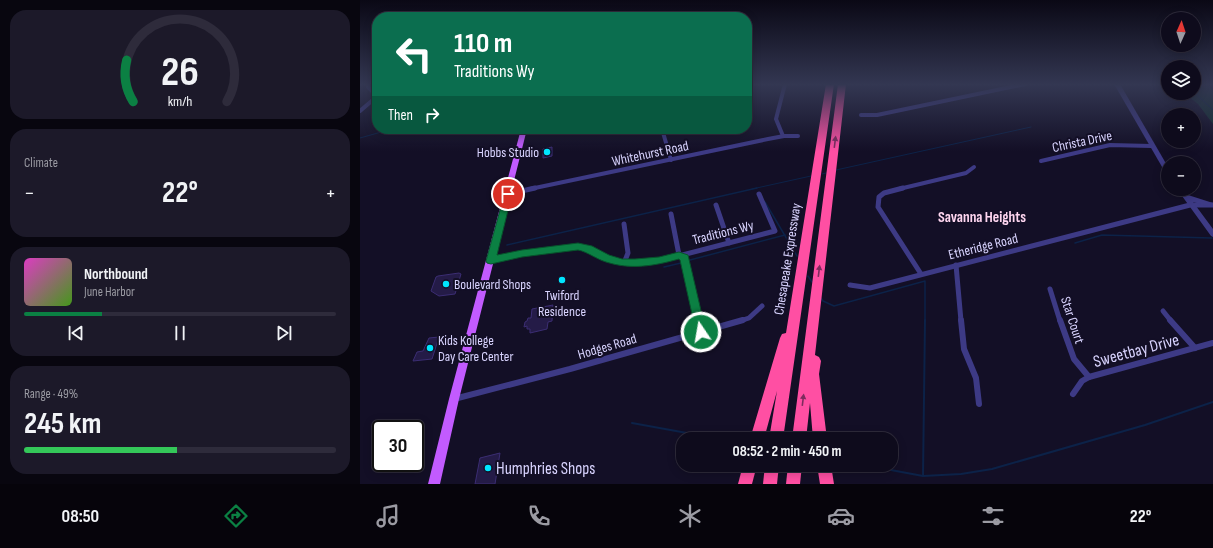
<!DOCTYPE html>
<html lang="en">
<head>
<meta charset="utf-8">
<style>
	:root { --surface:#0e0b1c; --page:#1c1929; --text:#f1f3f6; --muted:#9b9ba3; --line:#2e2b3b; --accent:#0b8043 }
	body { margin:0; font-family:"Sofia Sans Condensed",sans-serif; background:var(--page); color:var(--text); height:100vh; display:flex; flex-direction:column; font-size:15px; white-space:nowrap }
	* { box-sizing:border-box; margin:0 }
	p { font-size:13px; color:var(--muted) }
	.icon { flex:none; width:22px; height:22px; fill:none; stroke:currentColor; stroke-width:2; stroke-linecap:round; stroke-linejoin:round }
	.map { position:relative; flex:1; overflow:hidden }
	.side { display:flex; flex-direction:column; gap:10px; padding:10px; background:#08060f; width:360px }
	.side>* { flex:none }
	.top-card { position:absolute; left:12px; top:12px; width:380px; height:122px; border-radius:16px; box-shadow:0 2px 10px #0003,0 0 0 1px var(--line); background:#0b6e4f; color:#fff; overflow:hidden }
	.needle { width:26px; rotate:3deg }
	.controls { position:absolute; left:801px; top:12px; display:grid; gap:8px }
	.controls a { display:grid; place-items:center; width:40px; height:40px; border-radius:50%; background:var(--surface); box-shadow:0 2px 10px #0003,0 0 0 1px var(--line); font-size:20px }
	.speed { position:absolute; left:12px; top:420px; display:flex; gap:8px; font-size:20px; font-weight:700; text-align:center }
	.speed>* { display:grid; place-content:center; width:52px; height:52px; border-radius:50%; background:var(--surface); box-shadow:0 2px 10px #0003,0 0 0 1px var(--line); line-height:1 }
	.speed .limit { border:2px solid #111; border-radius:6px; background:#fff; color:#111 }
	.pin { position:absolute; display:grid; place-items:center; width:34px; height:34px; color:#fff; margin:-17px; border:2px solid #fff; border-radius:50%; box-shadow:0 1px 4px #0007 }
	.me { position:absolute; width:44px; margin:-22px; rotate:348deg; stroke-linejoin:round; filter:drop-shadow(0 0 3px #0008) }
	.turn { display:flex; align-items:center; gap:14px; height:84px; padding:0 16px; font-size:18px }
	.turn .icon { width:52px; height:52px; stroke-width:2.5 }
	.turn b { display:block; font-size:28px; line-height:34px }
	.then { display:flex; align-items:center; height:38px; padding:0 16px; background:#0003; gap:8px; font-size:15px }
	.big { font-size:30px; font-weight:700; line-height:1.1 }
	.side .tile { flex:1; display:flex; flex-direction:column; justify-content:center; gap:6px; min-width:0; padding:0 14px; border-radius:16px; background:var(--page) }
	.side .dial { align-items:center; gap:0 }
	.dial svg { height:104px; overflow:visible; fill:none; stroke:var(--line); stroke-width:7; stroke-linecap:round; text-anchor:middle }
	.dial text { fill:var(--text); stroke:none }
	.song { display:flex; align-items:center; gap:12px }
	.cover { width:48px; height:48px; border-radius:6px; background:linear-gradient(135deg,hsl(310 70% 55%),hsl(100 70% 35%)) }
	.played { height:4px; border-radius:2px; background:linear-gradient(90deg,var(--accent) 25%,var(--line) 25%) }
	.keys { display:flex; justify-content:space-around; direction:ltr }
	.heat { display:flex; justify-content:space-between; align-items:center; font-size:22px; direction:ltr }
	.charge { height:6px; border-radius:3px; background:linear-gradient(90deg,#34c759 49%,var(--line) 0) }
	.trip { position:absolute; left:316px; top:432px; width:222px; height:40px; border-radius:16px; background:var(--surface); box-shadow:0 2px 10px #0003,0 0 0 1px var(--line); font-weight:700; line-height:40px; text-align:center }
	.menu { display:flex; height:64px; justify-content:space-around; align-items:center; background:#06040b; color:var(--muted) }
	.menu .icon { width:28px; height:28px }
	.menu .on { color:var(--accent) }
	.menu b { font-size:18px; color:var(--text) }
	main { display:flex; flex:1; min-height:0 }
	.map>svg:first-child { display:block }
	.green { fill:#12302f }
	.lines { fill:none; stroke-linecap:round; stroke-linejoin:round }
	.stream-far2 { stroke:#0c2248; stroke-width:1 }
	.stream-far1 { stroke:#0c2248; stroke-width:1.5 }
	.stream { stroke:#0c2248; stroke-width:2 }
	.building { fill:#241b47; stroke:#3b2d73 }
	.minor-far2 { stroke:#3d3a85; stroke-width:4 }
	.minor-far1 { stroke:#3d3a85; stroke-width:5 }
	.minor { stroke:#3d3a85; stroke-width:6 }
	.tertiary { fill:#3d3a85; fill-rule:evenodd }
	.primary { fill:#c25bff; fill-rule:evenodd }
	.motorway { fill:#ff4fa3; fill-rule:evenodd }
	.oneway { fill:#7d2c5e }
	.route { fill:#0b8043; stroke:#07532c }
	.poi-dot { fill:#00e5ff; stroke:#130f26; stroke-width:1.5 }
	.labels { text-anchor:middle; stroke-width:4; stroke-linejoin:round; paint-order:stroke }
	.street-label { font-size:14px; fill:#d9d4ff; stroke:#130f26 }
	.poi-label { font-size:14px; fill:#d9d4ff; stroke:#130f26; text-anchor:start }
	.neighbourhood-label { font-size:15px; font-weight:bold; fill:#ffd6f0; stroke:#130f26 }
	.near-street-label { font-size:17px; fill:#d9d4ff; stroke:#130f26 }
	.near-poi-label { font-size:17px; fill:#d9d4ff; stroke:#130f26; text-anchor:start }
</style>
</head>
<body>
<main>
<section class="side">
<div class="tile dial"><svg viewBox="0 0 100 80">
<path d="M14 69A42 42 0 1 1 86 69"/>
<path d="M14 69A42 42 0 0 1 9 37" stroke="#0b8043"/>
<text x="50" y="56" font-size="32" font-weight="700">26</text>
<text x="50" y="72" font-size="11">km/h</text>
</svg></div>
<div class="tile"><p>Climate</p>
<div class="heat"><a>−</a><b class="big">22°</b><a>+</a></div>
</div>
<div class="tile">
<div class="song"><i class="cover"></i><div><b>Northbound</b><p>June Harbor</p></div></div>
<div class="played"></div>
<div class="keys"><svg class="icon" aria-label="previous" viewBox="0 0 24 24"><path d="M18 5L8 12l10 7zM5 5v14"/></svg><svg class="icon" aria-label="pause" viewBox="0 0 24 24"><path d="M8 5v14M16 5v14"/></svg><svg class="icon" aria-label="next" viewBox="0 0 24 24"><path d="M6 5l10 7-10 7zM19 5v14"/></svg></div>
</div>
<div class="tile"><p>Range · 49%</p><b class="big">245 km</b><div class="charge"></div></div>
</section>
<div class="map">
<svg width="853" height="484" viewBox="0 0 853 484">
	<rect width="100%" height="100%" fill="#130f26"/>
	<path class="green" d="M834,84h13l6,7v33l-15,-20 -14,-11h10z"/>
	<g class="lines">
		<g class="stream-far2">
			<path d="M834,92l19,18"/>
			<path d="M0,138l32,-9"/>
			<path d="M476,170l195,-43"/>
			<path d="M462,174l4,-1"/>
			<path d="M392,189l59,-13"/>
		</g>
		<g class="stream-far1">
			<path d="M405,202l32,54"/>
			<path d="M715,243l27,-8 110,3"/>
			<path d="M147,245l250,-57"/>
			<path d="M330,260l95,-25"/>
			<path d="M304,267l17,-4"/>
			<path d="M448,276l4,6"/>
			<path d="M461,298l2,3 11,5 91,-25v40"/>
		</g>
		<g class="stream">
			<path d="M272,423l88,16"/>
			<path d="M504,465l59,11 38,-2 31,-5 153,-44 68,-23"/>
			<path d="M563,476l2,-156"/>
		</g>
	</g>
	<g class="building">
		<path d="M192,147v9l-9,2v-9z"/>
		<path d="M99,273l2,1 -6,20 -16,2 -8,-5 5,-14 2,-1z"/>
		<path d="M193,305l-1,16 -4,1 -1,7 -17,4v-4h-3v-3l-3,1 1,-5 2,-1 1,-3h3l1,-9z"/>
		<path d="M79,337l-7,22 -19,2 4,-9 6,-1 6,-13z"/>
		<path d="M140,453l-5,31h-20l5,-26z"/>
	</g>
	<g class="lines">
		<g class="minor-far2">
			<path d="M0,111l14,-12 -1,-7 -5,-5"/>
			<path d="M501,115h16l148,-31"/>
			<path d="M302,129l9,31"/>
			<path d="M423,136l-7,-17 9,-35"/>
			<path d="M681,161l69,-16 42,1"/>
			<path d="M170,189l238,-50 16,-3h14"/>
			<path d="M539,189l67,-16 8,-6"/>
		</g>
		<g class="minor-far1">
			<path d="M543,188l-19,5 -5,4 -1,10 43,67"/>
			<path d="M148,194l27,-6"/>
			<path d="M356,205l13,38"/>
			<path d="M311,214l8,41 6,2 14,64"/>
			<path d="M264,224l4,29 -4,10"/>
			<path d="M131,261l31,-8 55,-7 12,2 18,10 15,4 37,-1 116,-30 -16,-37"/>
			<path d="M596,265l5,56"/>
			<path d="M490,285l20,3 320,-83h23"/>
			<path d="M690,289l10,32"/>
			<path d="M803,311l8,10"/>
			<path d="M380,321l9,-3 13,-12"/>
		</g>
		<g class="minor">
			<path d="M338,320l3,12"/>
			<path d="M601,320l3,29 12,29 3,26"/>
			<path d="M700,320l14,39 15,18"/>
			<path d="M810,320l25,28"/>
			<path d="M713,394l9,-13 7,-4 124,-34"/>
			<path d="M94,399l116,-30 173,-49"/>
		</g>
		<g class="tertiary">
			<path d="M754,84h6l48,83v7l-3,-2z"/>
			<path d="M817,189h6l5,6 25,8v4h-2l-18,-5 20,27v8l-2,-1z"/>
		</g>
		<path class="primary" d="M161,129h6l-68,270 -19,85h-12l21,-85z"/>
		<g class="motorway">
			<path d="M466,84h8l-51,355h-14l8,-48 -13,48h-14l30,-101 2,-4 4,-1z"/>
			<path d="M478,84h8l-31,271 4,2 2,4 -2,13 8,65h-14l-3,-36 -4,36h-14z"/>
			<path d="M383,465h14l-5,19h-14z"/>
			<path d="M405,465h14l-2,19h-14z"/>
			<path d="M428,465h14l-2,19h-14z"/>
			<path d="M457,465h14l3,19h-14z"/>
		</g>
	</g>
	<defs><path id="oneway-solid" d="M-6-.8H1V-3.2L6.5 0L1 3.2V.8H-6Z"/></defs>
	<g class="oneway">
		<use href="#oneway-solid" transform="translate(475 142) rotate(-83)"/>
		<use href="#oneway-solid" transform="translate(459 271) rotate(-83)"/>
		<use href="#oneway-solid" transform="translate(443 400) rotate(-83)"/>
	</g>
	<linearGradient id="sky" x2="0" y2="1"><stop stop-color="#0a0815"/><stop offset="0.56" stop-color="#333752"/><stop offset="1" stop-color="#333752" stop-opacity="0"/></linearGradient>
	<rect width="853" height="151" fill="url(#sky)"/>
	<path class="route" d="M145,192h6l1,2 -15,61 25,-5 56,-7 14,3 17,9 13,4h13l24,-2 20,-5 9,3 18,77 -1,3 -4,2 -4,-2 -1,-3 -16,-72 -1,-1c-25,7 -48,11 -73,3 -10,-3 -18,-10 -28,-12l-56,7 -31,7 -4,-1 -1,-2z"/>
	<g class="poi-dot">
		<circle cx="187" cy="152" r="4"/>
		<circle cx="202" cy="280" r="4"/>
		<circle cx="86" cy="284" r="4"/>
		<circle cx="70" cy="348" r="4"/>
		<circle cx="128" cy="468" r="4"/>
	</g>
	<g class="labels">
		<g class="street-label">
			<text transform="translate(722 141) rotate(-12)" y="5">Christa Drive</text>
			<text transform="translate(290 153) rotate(-12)" y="5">Whitehurst Road</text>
			<text transform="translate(363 232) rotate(-14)" y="5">Traditions Wy</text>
			<text transform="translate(623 246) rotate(-14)" y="5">Etheridge Road</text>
			<text transform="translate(427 259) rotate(-81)" y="5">Chesapeake Expressway</text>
			<text transform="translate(713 320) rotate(72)" y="5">Star Court</text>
			<text transform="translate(247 346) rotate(-16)" y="5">Hodges Road</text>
		</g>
		<g class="poi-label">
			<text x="179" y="157" text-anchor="end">Hobbs Studio</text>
			<text x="94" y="289">Boulevard Shops</text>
			<text x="202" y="300" text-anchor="middle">Twiford<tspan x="202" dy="16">Residence</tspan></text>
			<text x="78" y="345">Kids Kollege<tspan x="78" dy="16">Day Care Center</tspan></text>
		</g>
		<g class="neighbourhood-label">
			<text x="622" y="222">Savanna Heights</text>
		</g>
		<g class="near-street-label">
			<text transform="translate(776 350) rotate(-15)" y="6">Sweetbay Drive</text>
		</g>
		<g class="near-poi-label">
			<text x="136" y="474">Humphries Shops</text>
		</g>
	</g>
</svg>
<div class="controls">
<a><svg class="needle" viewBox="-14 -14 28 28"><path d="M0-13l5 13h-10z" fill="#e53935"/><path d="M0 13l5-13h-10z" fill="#9b9ba3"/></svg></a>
<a><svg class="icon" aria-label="layers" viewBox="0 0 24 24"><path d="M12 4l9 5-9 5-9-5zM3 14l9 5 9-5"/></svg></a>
<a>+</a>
<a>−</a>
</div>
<div class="speed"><div class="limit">30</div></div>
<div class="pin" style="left:148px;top:194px;background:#d93025"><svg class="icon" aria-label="arrive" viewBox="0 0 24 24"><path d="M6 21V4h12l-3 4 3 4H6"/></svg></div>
<svg class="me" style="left:341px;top:332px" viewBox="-20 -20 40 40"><circle r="17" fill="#0b8043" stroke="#fff" stroke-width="3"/><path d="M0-11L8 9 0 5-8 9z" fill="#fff"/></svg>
<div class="trip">08:52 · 2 min · 450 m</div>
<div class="top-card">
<div class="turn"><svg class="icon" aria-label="left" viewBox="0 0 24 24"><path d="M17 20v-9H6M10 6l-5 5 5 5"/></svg><div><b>110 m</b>Traditions Wy</div></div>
<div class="then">Then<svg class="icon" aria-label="right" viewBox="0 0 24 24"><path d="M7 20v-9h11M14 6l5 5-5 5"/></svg></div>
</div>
</div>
</main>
<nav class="menu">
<b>08:50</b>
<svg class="icon on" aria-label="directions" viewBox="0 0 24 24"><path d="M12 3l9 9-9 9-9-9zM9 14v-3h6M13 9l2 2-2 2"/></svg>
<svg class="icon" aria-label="music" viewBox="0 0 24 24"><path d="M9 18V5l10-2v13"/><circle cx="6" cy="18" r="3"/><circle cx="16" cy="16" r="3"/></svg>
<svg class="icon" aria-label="phone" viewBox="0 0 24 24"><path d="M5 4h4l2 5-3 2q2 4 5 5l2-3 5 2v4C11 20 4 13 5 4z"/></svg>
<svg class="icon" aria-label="climate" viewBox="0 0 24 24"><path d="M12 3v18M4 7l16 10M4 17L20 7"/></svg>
<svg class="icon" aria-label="car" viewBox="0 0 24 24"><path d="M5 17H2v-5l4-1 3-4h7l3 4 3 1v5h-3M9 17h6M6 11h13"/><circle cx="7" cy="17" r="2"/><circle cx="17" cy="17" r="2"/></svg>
<svg class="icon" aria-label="filters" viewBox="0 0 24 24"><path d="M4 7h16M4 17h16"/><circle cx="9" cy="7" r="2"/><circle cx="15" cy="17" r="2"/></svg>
<b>22°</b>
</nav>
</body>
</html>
